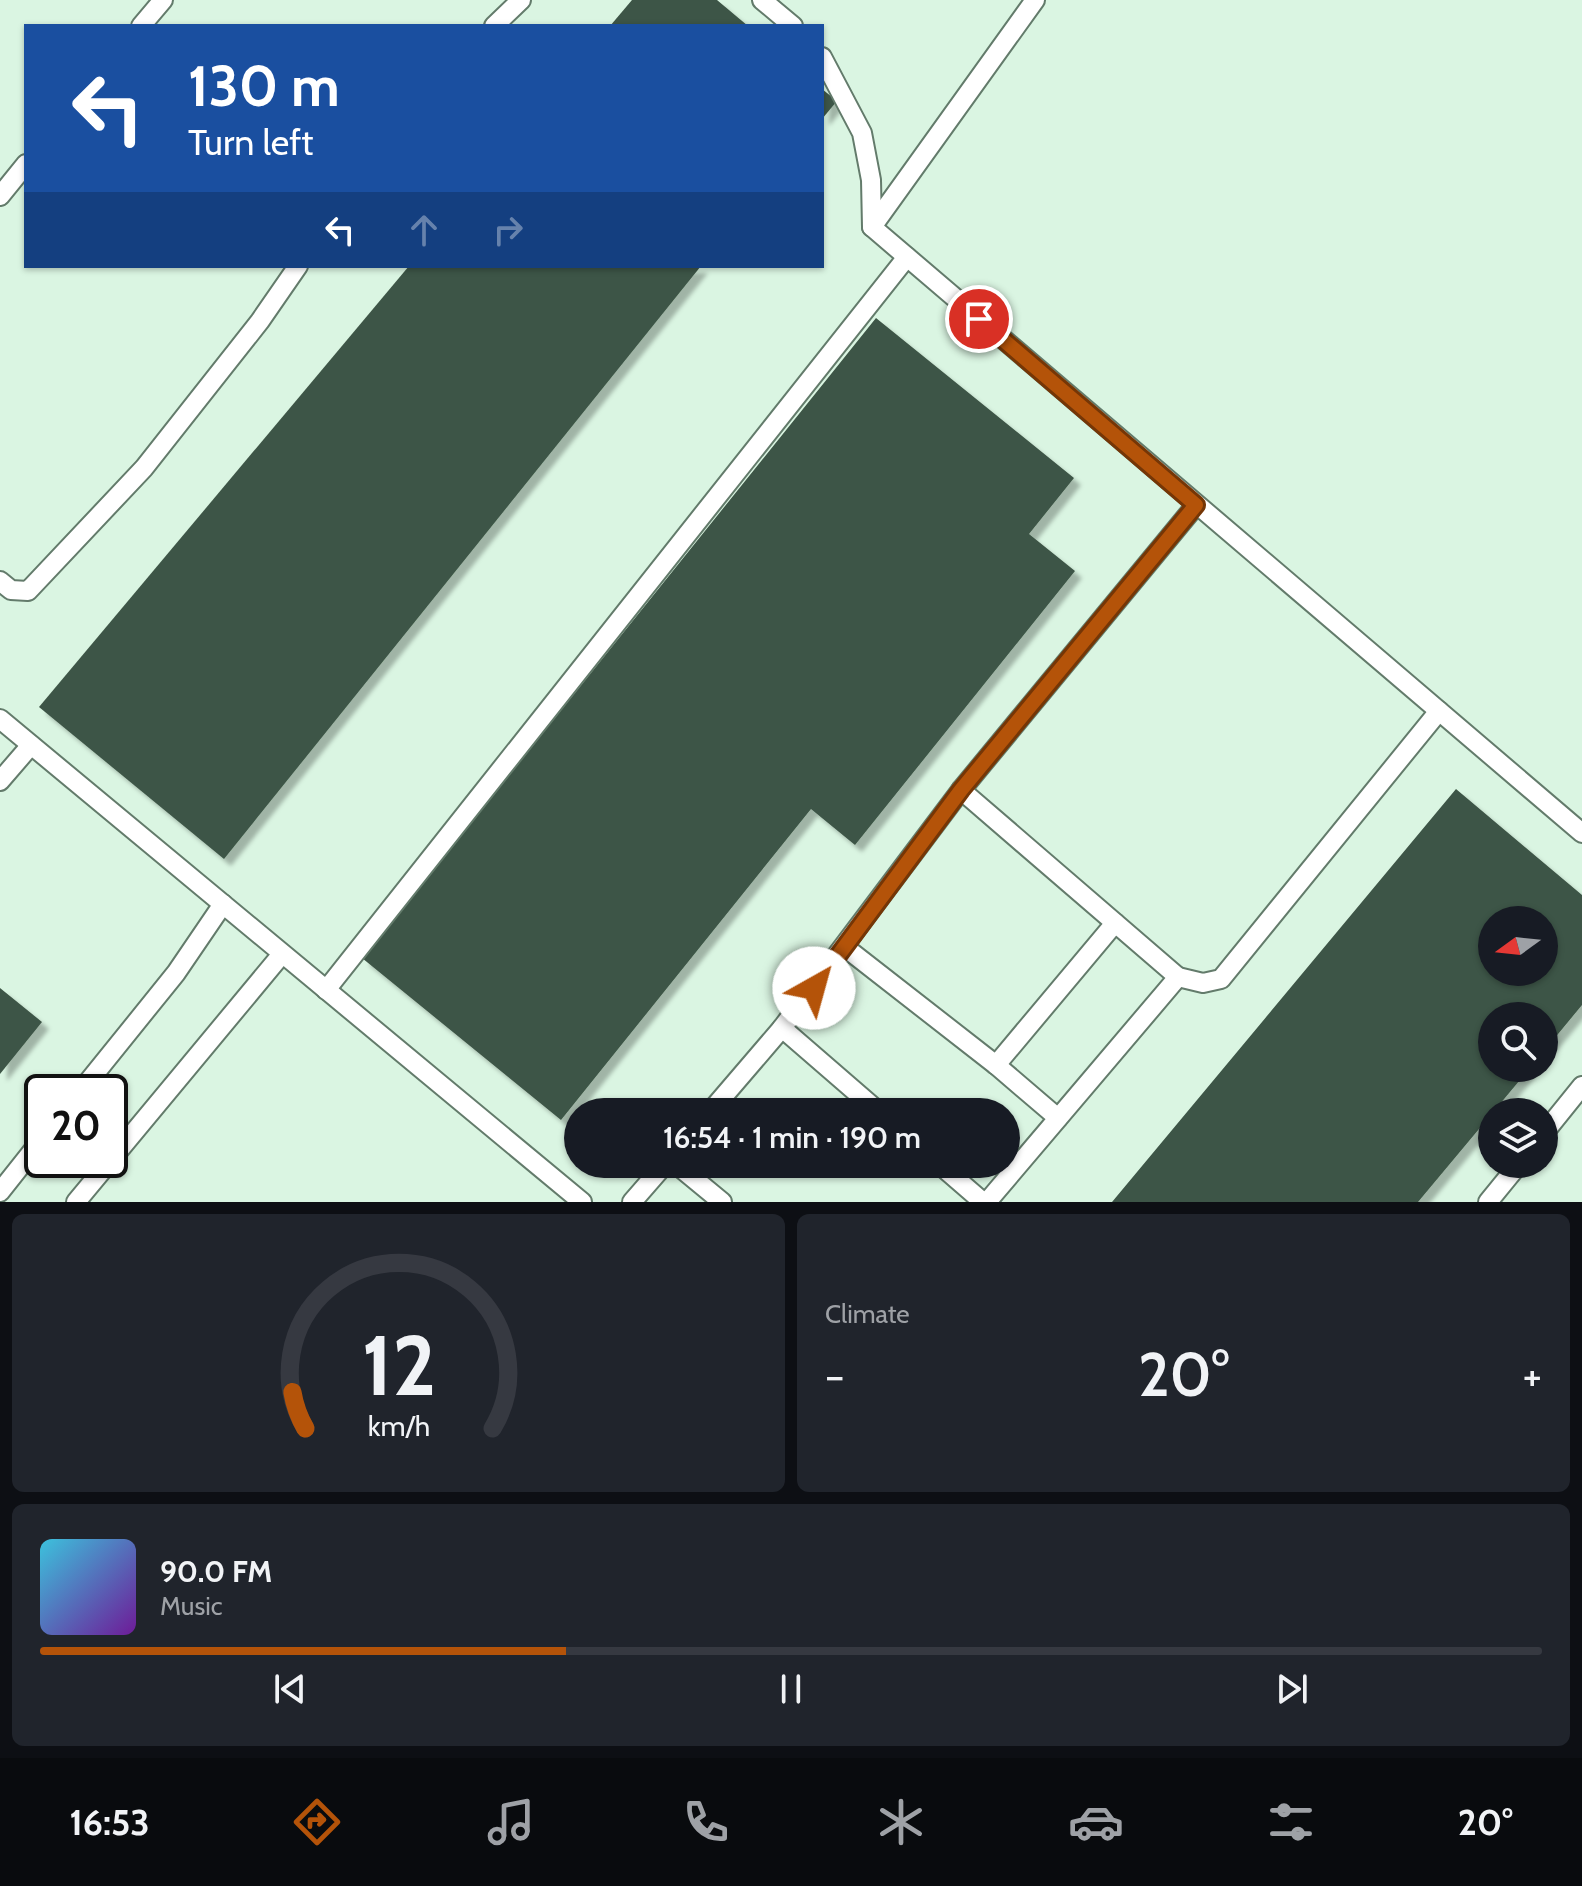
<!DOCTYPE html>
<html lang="en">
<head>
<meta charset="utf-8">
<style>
	:root { --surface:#171b24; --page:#20242c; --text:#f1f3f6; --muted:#9ea1a6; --line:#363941; --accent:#b45309 }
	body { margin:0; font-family:Cabin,sans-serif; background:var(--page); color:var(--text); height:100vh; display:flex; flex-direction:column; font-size:30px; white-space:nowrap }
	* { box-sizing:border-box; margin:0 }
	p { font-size:26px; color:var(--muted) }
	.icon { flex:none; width:44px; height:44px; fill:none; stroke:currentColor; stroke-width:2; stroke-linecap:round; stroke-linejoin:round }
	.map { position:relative; height:1202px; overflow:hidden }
	.sheet { display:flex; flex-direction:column; gap:12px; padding:12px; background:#0d0f14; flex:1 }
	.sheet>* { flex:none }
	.top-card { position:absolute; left:24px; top:24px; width:800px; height:244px; border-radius:0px; box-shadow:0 2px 6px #0004; background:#1a4fa0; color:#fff; overflow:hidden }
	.needle { width:52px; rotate:255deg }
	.tools { position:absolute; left:1478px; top:906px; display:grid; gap:16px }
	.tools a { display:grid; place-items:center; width:80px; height:80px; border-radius:50%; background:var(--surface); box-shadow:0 2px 6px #0004; font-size:40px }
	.speed { position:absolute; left:24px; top:1074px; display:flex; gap:16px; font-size:40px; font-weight:700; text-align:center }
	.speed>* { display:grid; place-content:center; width:104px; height:104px; border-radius:50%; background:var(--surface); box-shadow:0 2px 6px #0004; line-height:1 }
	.speed .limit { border:4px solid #111; border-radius:12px; background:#fff; color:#111 }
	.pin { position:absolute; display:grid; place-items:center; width:68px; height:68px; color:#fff; margin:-34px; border:4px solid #fff; border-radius:50%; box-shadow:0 2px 8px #0007 }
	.me { position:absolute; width:88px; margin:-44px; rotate:38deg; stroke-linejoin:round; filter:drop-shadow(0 0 6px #0008) }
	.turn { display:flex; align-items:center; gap:28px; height:168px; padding:0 32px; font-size:36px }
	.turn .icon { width:104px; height:104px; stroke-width:2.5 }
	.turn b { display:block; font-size:56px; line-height:68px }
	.lanes { display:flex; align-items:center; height:76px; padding:0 32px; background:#0003; justify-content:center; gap:40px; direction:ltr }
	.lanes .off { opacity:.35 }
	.big { font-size:60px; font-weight:600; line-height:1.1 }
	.sheet .card { flex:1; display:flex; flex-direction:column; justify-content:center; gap:12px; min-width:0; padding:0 28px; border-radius:12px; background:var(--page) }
	.sheet .dial { align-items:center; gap:0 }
	.dial svg { height:208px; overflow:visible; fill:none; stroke:var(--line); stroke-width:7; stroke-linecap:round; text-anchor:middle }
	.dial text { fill:var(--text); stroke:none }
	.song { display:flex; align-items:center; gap:24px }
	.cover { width:96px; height:96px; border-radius:12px; background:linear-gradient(135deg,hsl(190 70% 55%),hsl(280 70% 35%)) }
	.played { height:8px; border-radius:4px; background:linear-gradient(90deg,var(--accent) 35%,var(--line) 35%) }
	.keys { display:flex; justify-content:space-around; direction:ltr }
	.heat { display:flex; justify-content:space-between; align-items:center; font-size:44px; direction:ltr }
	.sheet .tiles { flex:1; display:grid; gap:12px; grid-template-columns:1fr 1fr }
	.card:last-child { grid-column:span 2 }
	.trip { position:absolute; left:564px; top:1098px; width:456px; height:80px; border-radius:40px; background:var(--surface); box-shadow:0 2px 6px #0004; font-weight:600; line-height:80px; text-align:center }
	.tabs { display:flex; height:128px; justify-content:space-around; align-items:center; background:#090b0e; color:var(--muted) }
	.tabs .icon { width:56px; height:56px }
	.tabs .current { color:var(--accent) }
	.tabs b { font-size:36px; color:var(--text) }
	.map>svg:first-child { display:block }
	.building { fill:#3e5546; fill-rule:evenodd; filter:url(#shadow) }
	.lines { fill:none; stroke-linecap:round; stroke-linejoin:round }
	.lane-casing { stroke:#637b6b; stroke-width:22 }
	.lane { stroke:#fff; stroke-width:18 }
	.route-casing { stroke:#753606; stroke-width:20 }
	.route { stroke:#b45309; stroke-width:14 }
</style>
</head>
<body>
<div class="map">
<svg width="1582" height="1202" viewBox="0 0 1582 1202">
	<defs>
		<filter id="shadow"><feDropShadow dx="7" dy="7" stdDeviation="2" flood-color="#0004"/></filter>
	</defs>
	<rect width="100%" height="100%" fill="#daf5e2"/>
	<g class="building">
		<path d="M632,0h85l31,26h-138z"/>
		<path d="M822,89l15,12 -15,18z"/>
		<path d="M409,266h292l-477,593 -185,-152z"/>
		<path d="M876,318l198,160 -45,56 46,37 -220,274 -44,-36 -250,311 -199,-162z"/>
		<path d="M1456,789l126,106v110l-38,46v-35h-52v52h38l-112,134h-306zM1492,920h52v52h-52z"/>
		<path d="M0,988l42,34 -42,52z"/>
	</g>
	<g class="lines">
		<g class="lane-casing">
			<g id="lane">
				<path d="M762,0l31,26"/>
				<path d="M141,26l22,-26"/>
				<path d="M494,26l27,-26"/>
				<path d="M822,57l40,76 9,47 1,47 710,606"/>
				<path d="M0,196l26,-32"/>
				<path d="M872,227l163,-227"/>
				<path d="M0,581l11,9 17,1 116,-123 116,-147 38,-55"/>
				<path d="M0,719l582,483"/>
				<path d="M0,781l31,-36"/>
				<path d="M961,790l217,187 -191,225"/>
				<path d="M846,948l150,117 62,53"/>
				<path d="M1178,977l25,6 18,-4 218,-268"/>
				<path d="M326,990l581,-733"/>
				<path d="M782,1028l179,-238 235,-285"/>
				<path d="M996,1065l119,-142"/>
				<path d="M80,1092l96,-119 47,-69"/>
				<path d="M710,1112l72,-84 97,84"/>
				<path d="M1544,1133l38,-47"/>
				<path d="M676,1164l46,38"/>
				<path d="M939,1164l44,38"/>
				<path d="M0,1192l42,-53"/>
				<path d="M76,1202l206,-248"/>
				<path d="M632,1202l33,-38"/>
				<path d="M1488,1202l31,-38"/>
			</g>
		</g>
		<use href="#lane" class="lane"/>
	</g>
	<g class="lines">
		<g class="route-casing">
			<path id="route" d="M814,988l147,-198 235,-285 -217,-186"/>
		</g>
		<use href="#route" class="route"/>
	</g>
</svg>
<div class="tools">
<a><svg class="needle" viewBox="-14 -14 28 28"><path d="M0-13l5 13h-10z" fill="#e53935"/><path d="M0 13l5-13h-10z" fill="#9ea1a6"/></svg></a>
<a><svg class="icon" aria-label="search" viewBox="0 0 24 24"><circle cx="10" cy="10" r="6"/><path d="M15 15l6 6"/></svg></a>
<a><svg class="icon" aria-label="layers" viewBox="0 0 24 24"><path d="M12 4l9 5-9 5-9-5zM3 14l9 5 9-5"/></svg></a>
</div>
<div class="speed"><div class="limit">20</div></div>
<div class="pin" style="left:979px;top:319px;background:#d93025"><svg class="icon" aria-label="arrive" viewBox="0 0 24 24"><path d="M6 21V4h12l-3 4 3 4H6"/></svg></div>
<svg class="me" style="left:814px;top:988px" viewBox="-20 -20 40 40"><circle r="19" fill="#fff"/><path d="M0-13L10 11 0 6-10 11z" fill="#b45309"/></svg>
<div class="trip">16:54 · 1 min · 190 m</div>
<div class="top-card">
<div class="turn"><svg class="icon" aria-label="left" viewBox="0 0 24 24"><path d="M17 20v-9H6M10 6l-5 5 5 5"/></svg><div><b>130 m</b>Turn left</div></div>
<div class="lanes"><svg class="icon" aria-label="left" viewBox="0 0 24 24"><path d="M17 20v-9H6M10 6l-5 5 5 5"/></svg><svg class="icon off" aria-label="ahead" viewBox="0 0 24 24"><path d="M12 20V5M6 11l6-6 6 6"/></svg><svg class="icon off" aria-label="right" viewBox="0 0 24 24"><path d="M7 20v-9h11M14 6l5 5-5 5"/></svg></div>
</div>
</div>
<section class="sheet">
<div class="tiles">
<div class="card dial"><svg viewBox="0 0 100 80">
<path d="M14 69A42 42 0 1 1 86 69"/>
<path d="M14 69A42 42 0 0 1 9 55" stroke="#b45309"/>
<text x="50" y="56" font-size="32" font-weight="700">12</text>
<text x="50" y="72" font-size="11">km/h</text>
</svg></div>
<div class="card"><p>Climate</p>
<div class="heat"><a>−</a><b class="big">20°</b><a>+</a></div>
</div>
<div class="card">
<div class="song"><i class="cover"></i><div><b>90.0 FM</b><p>Music</p></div></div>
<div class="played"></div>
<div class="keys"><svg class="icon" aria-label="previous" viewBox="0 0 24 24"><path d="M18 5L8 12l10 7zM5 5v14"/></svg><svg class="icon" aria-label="pause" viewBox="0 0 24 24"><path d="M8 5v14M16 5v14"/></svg><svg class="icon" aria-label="next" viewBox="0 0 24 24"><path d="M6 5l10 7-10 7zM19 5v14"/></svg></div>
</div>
</div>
</section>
<nav class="tabs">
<b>16:53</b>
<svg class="icon current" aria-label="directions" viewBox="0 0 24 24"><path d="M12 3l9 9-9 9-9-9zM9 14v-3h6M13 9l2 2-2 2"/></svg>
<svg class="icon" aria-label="music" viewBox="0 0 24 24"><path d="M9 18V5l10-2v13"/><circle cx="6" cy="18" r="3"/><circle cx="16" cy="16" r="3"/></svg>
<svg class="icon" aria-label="phone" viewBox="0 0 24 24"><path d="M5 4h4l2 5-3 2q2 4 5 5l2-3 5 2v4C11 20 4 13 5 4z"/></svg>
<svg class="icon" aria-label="climate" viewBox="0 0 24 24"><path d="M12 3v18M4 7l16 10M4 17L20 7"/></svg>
<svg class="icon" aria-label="car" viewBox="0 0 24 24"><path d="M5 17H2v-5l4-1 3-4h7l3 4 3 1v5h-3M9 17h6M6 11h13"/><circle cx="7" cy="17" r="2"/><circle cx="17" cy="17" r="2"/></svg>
<svg class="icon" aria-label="filters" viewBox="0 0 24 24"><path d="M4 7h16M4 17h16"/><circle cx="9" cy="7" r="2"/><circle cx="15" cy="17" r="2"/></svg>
<b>20°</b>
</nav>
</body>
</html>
